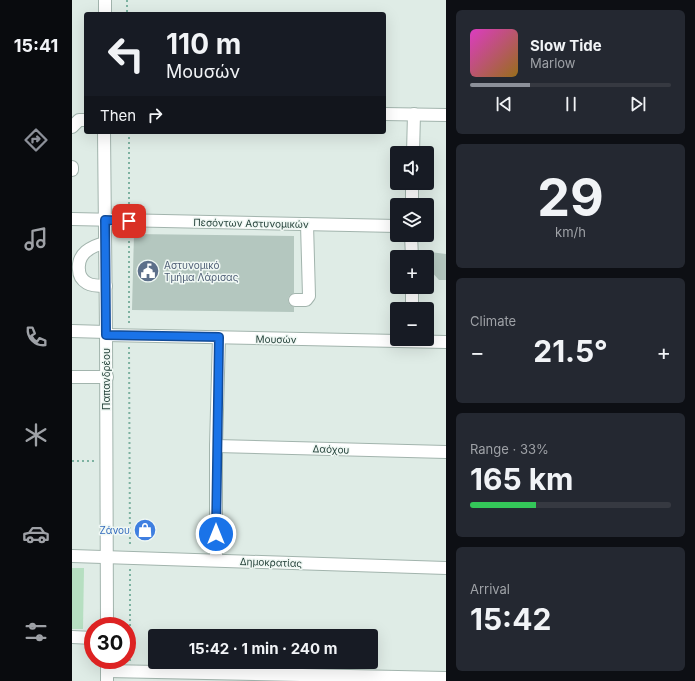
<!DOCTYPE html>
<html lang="en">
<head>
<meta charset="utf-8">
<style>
	:root { --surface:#171b24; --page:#242831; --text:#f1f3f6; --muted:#9ea1a6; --line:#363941; --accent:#8c9099 }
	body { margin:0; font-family:Inter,sans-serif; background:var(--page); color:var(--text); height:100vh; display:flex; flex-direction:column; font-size:15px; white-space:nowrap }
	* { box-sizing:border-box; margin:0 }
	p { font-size:13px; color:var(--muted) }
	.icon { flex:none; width:22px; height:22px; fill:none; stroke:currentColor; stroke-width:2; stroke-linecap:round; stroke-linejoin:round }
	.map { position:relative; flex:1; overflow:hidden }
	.sheet { display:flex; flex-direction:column; gap:10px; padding:10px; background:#0d0f14; width:249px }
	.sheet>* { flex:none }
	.banner { position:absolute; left:12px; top:12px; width:302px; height:122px; border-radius:4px; box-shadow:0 4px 16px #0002; background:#171b24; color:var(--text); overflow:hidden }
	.fabs { position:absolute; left:318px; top:146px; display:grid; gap:8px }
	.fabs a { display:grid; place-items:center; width:44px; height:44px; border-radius:4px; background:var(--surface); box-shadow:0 4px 16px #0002; font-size:20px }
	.speed { position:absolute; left:12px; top:617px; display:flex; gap:8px; font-size:20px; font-weight:700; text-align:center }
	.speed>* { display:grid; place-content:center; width:52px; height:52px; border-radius:50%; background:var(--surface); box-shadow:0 4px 16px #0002; line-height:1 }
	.speed .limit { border:6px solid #d22; background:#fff; color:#111 }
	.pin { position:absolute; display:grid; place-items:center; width:34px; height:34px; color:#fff; margin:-17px; border-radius:8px; box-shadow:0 2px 6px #0006 }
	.me { position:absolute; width:44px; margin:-22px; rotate:0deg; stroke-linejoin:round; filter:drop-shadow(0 0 3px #0008) }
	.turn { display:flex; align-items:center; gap:14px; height:84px; padding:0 16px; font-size:18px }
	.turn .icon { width:52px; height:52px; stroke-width:2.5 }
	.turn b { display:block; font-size:28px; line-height:34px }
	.then { display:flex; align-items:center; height:38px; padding:0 16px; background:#0003; gap:8px; font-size:15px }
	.big { font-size:30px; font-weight:700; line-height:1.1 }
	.sheet .tile { flex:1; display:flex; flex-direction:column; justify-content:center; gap:6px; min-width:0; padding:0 14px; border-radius:6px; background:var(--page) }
	.sheet .dial { align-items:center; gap:0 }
	.dial b { font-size:52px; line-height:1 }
	.song { display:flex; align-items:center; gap:12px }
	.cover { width:48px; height:48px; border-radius:6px; background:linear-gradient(135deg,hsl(310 70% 55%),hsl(40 70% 35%)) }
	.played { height:4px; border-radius:2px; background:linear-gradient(90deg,var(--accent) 30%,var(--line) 30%) }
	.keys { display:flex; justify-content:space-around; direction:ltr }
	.heat { display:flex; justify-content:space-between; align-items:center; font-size:22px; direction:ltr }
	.charge { height:6px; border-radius:3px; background:linear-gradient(90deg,#34c759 33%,var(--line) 0) }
	.trip { position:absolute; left:76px; top:629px; width:230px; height:40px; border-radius:4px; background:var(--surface); box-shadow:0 4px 16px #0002; font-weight:700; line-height:40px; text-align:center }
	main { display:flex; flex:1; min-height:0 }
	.tab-bar { display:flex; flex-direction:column; width:72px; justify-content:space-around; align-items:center; background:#090b0e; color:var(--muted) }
	.tab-bar .icon { width:28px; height:28px }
	.tab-bar .on { color:var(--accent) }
	.tab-bar b { font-size:18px; color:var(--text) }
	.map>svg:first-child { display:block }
	.green { fill:#b6dfc1 }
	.building { fill:#b4c7bf }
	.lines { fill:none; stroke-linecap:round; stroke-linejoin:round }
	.minor-casing { stroke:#a2b4ad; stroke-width:14 }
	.path { stroke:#7db2a1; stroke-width:2; stroke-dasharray:2 3; stroke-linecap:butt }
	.minor { stroke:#fff; stroke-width:12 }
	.route-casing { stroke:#114b97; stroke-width:10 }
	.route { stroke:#1a73e8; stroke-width:7 }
	.labels { text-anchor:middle; stroke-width:3; stroke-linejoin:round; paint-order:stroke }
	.street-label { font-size:10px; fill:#1f3d35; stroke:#f0f8f4 }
	.service-label { font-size:10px; fill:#4e5e75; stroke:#f0f8f4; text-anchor:start }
	.shop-label { font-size:10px; fill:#366cbe; stroke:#f0f8f4; text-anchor:end }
</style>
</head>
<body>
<main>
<nav class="tab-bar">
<b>15:41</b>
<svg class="icon on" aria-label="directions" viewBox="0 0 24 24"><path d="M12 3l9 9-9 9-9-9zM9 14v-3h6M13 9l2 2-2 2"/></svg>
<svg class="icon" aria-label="music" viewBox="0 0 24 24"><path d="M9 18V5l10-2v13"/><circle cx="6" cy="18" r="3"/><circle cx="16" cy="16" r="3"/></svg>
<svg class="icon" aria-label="phone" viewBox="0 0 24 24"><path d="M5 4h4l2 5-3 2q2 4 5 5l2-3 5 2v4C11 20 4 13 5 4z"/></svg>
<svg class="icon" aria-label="climate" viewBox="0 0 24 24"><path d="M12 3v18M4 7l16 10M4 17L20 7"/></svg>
<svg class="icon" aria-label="car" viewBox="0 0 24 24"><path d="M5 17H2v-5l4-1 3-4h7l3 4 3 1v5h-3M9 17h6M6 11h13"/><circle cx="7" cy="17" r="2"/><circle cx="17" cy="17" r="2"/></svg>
<svg class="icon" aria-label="filters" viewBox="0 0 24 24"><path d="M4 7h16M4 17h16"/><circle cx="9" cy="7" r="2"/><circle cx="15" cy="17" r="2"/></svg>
</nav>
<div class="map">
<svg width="374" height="681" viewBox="0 0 374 681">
	<rect width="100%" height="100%" fill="#dfece6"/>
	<path class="green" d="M0,568h12l-1,61h-11z"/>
	<g class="building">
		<path d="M62,234l160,2v57l-5,3 -1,4 1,4 5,3v5l-162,-2z"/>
		<path d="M358,252l16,2v26h-7l-10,-11z"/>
	</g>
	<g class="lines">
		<g class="minor-casing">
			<g id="minor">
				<path d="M33,14v-14"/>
				<path d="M312,114l62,1"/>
				<path d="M0,127l7,-7h7"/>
				<path d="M32,132l2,200 1,294"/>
				<path d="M341,153l1,-39"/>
				<path d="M0,167v3"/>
				<path d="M340,205v-22"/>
				<path d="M0,219l325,7"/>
				<path d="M339,235l1,22"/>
				<path d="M33,243c-14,3 -28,11 -26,27 0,6 3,10 8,13 5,3 12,3 19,3"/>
				<path d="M340,287v22"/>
				<path d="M223,300h11l3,-4 -2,-72"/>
				<path d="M0,331l34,1"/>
				<path d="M34,335l340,7"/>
				<path d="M0,377h35"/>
				<path d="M144,446l230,6"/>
				<path d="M0,556l374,12"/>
				<path d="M144,560v-114l3,-109"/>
				<path d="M0,637l21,1"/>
				<path d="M35,660v21"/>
				<path d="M35,671l339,7"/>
			</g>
		</g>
		<g class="path">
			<path d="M55,0v14"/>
			<path d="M57,132v77"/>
			<path d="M57,231v94"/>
			<path d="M57,347l1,200"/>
			<path d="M0,461h23"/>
			<path d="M58,569v92"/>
		</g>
		<use href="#minor" class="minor"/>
	</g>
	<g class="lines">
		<g class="route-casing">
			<path id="route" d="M57,221l-24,-1 1,115 113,2 -3,197"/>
		</g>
		<use href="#route" class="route"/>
	</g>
	<defs>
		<g id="civic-disc" transform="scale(1.15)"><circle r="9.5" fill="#5c6f8a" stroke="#f0f8f4"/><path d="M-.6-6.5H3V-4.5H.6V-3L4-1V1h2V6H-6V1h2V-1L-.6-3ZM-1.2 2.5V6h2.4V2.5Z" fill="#fff"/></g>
		<g id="shop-disc" transform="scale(1.15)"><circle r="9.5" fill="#3f7fe0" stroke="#f0f8f4"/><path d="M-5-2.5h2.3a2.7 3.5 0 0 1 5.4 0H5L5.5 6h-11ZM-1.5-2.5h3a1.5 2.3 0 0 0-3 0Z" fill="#fff"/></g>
	</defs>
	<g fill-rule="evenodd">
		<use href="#civic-disc" x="76" y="271"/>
		<use href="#shop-disc" x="73" y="530"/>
	</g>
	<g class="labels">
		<g class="street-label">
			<text transform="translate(179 223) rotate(1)" y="4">Πεσόντων Αστυνομικών</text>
			<text transform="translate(204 339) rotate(1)" y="4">Μουσών</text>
			<text transform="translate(34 379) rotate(-90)" y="4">Παπανδρέου</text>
			<text transform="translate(259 449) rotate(2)" y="4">Δαόχου</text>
			<text transform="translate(199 562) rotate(2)" y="4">Δημοκρατίας</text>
		</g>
		<g class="service-label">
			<text x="92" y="269">Αστυνομικό<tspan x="92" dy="12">Τμήμα Λάρισας</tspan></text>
		</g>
		<g class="shop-label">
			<text x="58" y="534">Ζάνου</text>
		</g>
	</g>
</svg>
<div class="fabs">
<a><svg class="icon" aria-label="sound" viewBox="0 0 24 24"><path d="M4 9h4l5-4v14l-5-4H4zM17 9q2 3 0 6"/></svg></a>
<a><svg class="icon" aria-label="layers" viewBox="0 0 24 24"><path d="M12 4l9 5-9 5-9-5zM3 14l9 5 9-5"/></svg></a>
<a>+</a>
<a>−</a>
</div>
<div class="speed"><div class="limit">30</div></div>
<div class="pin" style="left:57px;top:221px;background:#d93025"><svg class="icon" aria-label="arrive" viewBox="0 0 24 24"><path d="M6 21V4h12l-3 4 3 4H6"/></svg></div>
<svg class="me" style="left:144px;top:534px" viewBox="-20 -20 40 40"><circle r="17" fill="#1a73e8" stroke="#fff" stroke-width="3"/><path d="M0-11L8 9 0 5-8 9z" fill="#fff"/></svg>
<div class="trip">15:42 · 1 min · 240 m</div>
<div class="banner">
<div class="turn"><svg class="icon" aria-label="left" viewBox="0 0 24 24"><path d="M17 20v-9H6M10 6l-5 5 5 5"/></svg><div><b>110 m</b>Μουσών</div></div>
<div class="then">Then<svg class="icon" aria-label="right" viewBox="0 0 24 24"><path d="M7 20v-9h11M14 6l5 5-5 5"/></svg></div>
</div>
</div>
<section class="sheet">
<div class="tile">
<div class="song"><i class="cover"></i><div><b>Slow Tide</b><p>Marlow</p></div></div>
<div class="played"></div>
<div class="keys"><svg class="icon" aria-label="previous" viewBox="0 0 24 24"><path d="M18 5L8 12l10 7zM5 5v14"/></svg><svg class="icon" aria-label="pause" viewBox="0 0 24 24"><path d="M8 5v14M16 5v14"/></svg><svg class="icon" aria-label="next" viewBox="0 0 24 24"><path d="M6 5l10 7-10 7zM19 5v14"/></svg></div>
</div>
<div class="tile dial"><b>29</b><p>km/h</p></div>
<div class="tile"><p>Climate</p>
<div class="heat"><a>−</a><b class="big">21.5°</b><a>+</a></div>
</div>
<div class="tile"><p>Range · 33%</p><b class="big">165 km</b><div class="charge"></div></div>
<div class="tile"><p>Arrival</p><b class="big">15:42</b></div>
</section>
</main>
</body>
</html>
